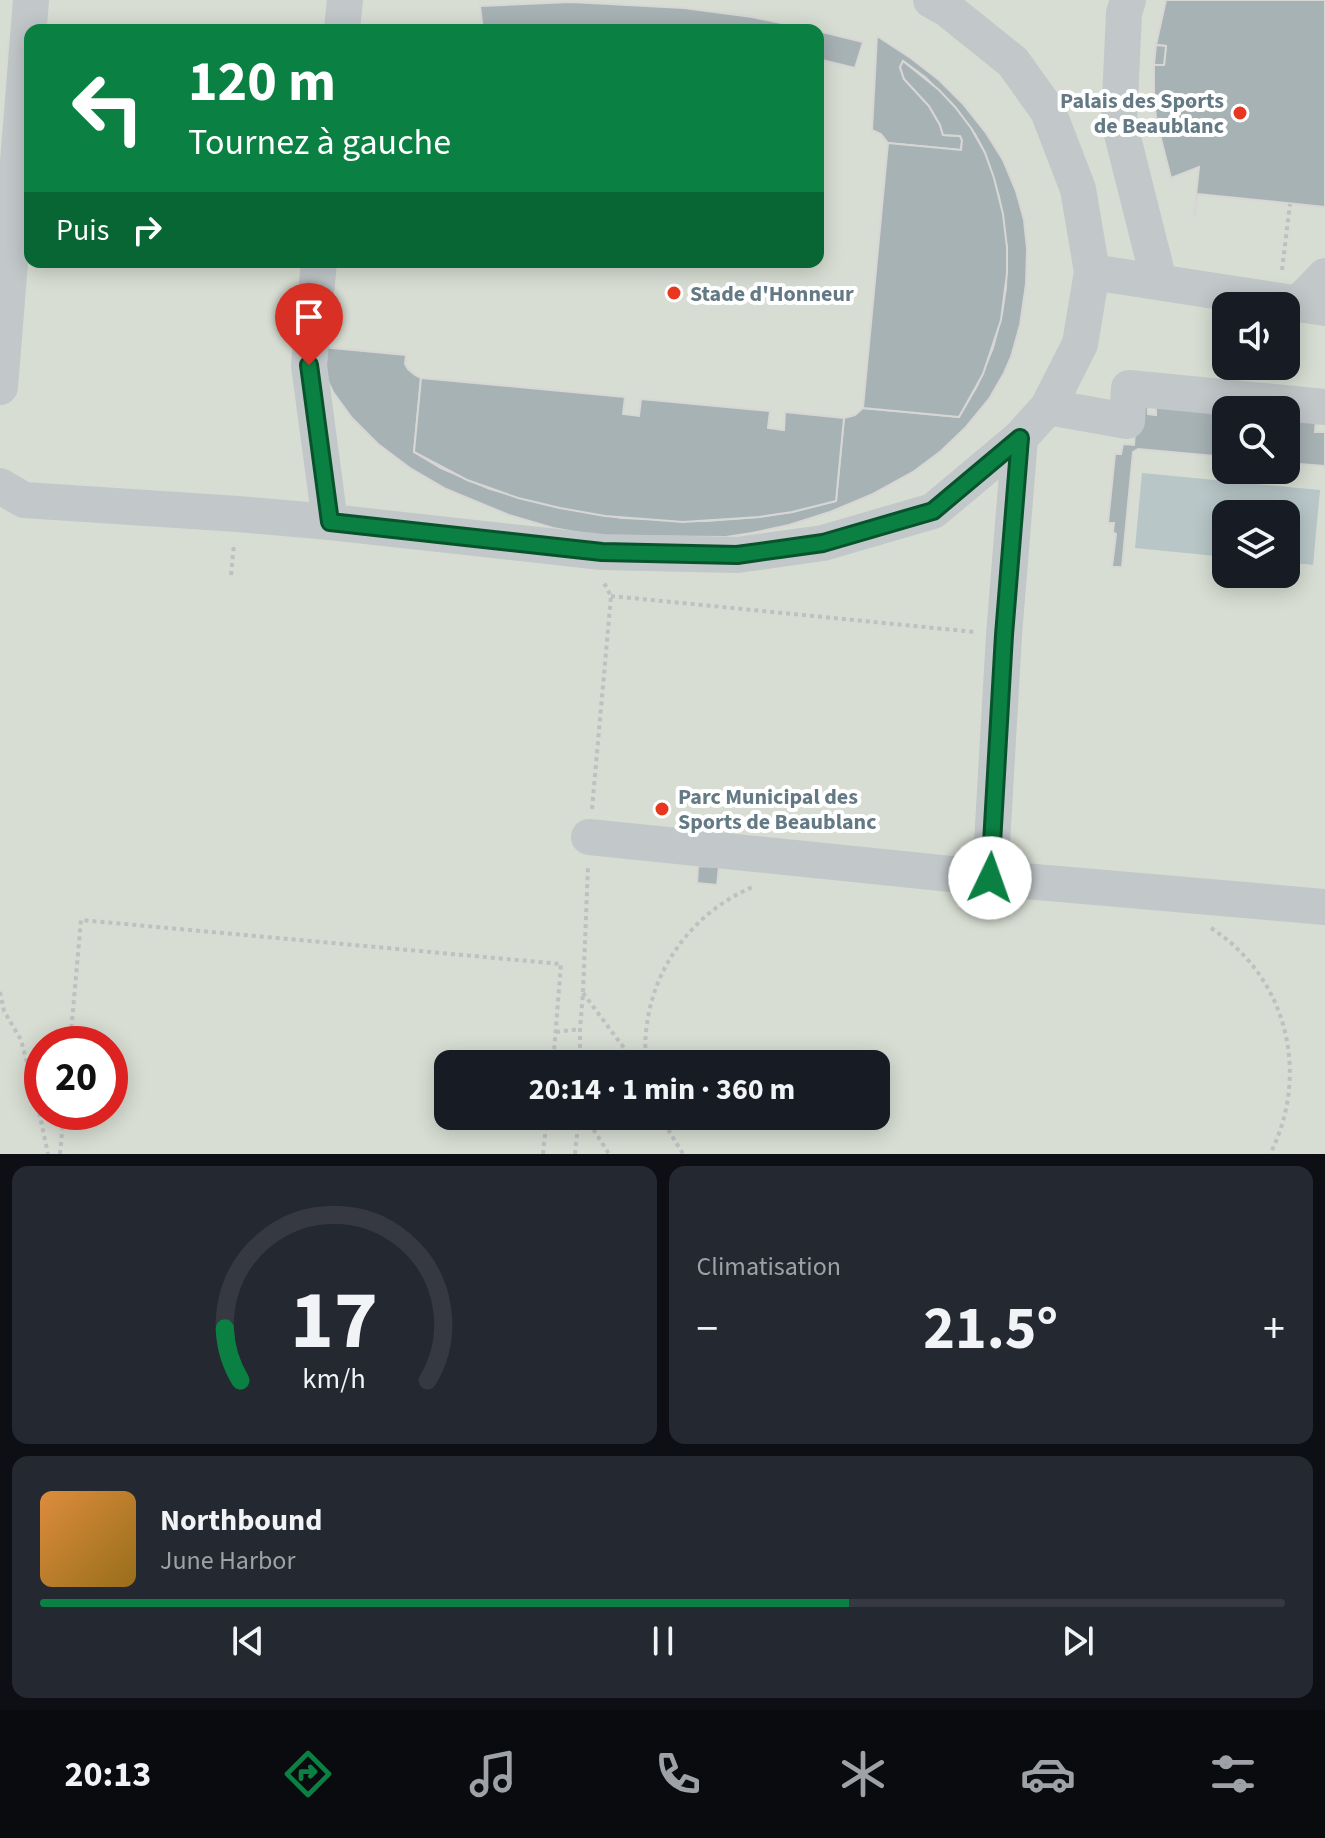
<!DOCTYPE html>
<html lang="fr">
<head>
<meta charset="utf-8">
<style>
	:root { --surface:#171b24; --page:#242831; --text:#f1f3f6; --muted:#9ea1a6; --line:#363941; --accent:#0b8043 }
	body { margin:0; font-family:"Source Sans 3",sans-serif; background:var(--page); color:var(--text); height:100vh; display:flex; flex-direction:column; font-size:30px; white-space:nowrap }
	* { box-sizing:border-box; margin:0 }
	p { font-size:26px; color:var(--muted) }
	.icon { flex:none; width:44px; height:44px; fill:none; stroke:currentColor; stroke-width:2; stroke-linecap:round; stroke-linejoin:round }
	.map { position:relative; height:1154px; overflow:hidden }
	.details { display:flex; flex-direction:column; gap:12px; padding:12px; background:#0d0f14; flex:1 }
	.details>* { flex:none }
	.top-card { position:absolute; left:24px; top:24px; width:800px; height:244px; border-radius:16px; box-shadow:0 4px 20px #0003; background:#0b8043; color:#fff; overflow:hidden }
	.buttons { position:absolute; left:1212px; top:292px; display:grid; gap:16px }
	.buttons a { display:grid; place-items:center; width:88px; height:88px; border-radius:16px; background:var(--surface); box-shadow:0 4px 20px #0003; font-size:40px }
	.speed { position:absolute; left:24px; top:1026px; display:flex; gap:16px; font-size:40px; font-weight:700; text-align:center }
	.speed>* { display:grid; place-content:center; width:104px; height:104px; border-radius:50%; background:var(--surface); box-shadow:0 4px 20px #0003; line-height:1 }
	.speed .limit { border:12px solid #d22; background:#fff; color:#111 }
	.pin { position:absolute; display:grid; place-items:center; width:68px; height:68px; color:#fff; margin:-82px -34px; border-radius:50% 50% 50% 0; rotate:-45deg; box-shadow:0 0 8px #0007 }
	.pin .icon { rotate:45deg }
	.me { position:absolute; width:88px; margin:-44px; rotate:3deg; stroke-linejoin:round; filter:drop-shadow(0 0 6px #0008) }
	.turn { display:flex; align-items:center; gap:28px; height:168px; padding:0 32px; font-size:36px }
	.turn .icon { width:104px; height:104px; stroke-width:2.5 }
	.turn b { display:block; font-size:56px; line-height:68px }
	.then { display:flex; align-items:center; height:76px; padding:0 32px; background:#0003; gap:16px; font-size:30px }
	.big { font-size:60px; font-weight:700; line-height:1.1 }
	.details .card { flex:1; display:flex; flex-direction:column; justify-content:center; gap:12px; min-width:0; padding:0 28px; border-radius:16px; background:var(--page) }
	.details .dial { align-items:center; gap:0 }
	.dial svg { height:208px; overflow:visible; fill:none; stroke:var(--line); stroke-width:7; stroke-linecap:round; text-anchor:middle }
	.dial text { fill:var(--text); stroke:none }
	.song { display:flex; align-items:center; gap:24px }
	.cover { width:96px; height:96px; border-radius:12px; background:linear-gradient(135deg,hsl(30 70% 55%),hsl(40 70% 35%)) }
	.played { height:8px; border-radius:4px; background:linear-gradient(90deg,var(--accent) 65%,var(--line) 65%) }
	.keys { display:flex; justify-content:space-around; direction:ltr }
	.heat { display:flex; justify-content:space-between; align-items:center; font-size:44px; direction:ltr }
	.details .tiles { flex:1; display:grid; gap:12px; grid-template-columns:1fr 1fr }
	.card:last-child { grid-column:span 2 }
	.trip { position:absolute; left:434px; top:1050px; width:456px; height:80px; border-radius:16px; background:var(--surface); box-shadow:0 4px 20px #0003; font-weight:700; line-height:80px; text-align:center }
	.tabs { display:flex; height:128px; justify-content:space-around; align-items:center; background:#090b0e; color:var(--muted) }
	.tabs .icon { width:56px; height:56px }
	.tabs .on { color:var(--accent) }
	.tabs b { font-size:36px; color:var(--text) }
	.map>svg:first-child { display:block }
	.green { fill:#d7ddd2; fill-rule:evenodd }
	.water { fill:#b8c6c8 }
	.building { fill:#a7b2b5; stroke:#d7d6d4; stroke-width:2 }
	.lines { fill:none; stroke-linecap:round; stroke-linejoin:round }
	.path { stroke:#bec0c2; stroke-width:4; stroke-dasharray:4 4; stroke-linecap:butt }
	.minor { stroke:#c2c7c9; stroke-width:36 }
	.route-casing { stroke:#07532c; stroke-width:20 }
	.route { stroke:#0b8043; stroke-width:14 }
	.poi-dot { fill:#e8371e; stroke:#fff; stroke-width:3 }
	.labels { text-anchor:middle; stroke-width:8; stroke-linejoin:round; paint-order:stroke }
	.poi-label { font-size:22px; font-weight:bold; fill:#637984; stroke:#fff; text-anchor:start }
</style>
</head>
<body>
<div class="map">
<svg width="1325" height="1154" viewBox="0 0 1325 1154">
	<rect width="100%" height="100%" fill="#f6f5f1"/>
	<path class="green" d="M0,0h1325v1154h-1325zM30,30h788v232h-788zM1226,306h60v60h-60zM1226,410h60v60h-60zM1226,514h60v60h-60zM42,1044h68v68h-68zM448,1064h428v52h-428z"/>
	<path class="water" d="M1142,473l178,17 -7,75 -27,-3v-48h-60v43l-91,-9z"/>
	<g class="building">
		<path d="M1166,0h159v207l-127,-13 -3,21h-1l5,-48 -28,11 -14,-55 -3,-21v-37h10l2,-19 -10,-1z"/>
		<path d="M571,2l113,6 68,9 63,13h-332l-3,-24z"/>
		<path d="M818,31l45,11 -8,26 -37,-9z"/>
		<path d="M877,36l35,23 27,21 24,24 23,29 17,27 13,31 8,29 3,29 -1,35 -6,41 -9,32 -7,16 -15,26 -23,28 -25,24 -28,21 -40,22 -43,18 -41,13 -37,8 -26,4 -129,-1 -44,-8 -44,-13 -63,-26 -36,-21 -32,-24 -26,-26 -19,-26 -22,-46 95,9 -1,9 3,5 7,6 6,3 -7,74 27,16 49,21 62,17 70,12 84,3 53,-4 33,-5 44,-11 8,-83 11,-3 8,-7 96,9 18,-31 16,-38 9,-35 4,-25 1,-40 -8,-51 -14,-44 -10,-19 -20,-27 -30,-30 -22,-16 -3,6 4,12 25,27 11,19 3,10 17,1 2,4 -1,10 -73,-7 -7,-9 -9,-4z"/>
		<path d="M1156,45l10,1 -2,19h-10z"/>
		<path d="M903,61l36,29 16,17 16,21 14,25 9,25 9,36 4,34v25l-6,47 -18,54 -24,43 -96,-9 25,-265 73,7 1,-10 -2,-4 -17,-1 -3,-10 -11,-19 -25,-27 -4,-12z"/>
		<path d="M421,378l204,19 -2,17 16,2 2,-17 129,12 -2,17 16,2 1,-18 59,6 -8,83 -44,11 -33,5 -76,5 -78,-6 -45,-8 -42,-10 -51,-18 -53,-28z"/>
		<path d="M1163,398l148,14 5,6 -1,14h10v34l-39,-3v-53h-60v47l-88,-8 -5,3 -11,115h-10l4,-33 -3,-2 1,-9h-6l7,-69h6l2,-10 11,1 3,-40h11v9l8,1v-11z"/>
		<path d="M698,866l21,1 -2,18 -20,-2z"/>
	</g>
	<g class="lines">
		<g class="path">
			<path d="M1282,270l8,-66"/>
			<path d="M231,575l3,-31"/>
			<path d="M611,596l364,36"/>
			<path d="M592,809l19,-213 -8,-15"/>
			<path d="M1211,928c76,49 100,146 59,226"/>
			<path d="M0,992l4,19 17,29 14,53 13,61"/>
			<path d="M583,993l53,71"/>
			<path d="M556,1032l24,-3"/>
			<path d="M70,1044l11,-124 480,44 -8,100"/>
			<path d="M580,1064v-35l3,-36 5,-127"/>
			<path d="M646,1064c-7,-78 38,-149 109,-178"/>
			<path d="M585,1116l24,38"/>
			<path d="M660,1116l23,38"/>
			<path d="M60,1154l4,-42"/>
			<path d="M543,1154l4,-38"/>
			<path d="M575,1154l4,-38"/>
		</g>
		<g class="minor">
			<path d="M1128,0l-4,13 -5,109 40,159"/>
			<path d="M342,30l3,-30"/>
			<path d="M319,262l-10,103 21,157"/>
			<path d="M1092,272l233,36"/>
			<path d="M1298,304l27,-28"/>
			<path d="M0,387l31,-387"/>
			<path d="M1048,407l79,14 2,-33 196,19"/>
			<path d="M0,486l24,14 214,14 92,8 272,30 135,3 86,-12 110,-32 87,-73"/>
			<path d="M589,837l401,41 14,-243 16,-197 28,-31 32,-63 12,-72 -14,-83 -30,-78 -35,-49 -66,-53 -16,-9"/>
			<path d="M990,878l335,29"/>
		</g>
	</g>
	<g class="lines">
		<g class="route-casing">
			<path id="route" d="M309,365l21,157 272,30 135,3 86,-12 110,-32 87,-73 -16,197 -14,243"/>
		</g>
		<use href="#route" class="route"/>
	</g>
	<g class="poi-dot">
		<circle cx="1240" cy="113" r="8"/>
		<circle cx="674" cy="293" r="8"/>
		<circle cx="662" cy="809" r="8"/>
	</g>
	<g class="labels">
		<g class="poi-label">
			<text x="1224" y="108" text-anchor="end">Palais des Sports<tspan x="1224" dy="25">de Beaublanc</tspan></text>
			<text x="690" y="301">Stade d'Honneur</text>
			<text x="678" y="804">Parc Municipal des<tspan x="678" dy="25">Sports de Beaublanc</tspan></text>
		</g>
	</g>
</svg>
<div class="buttons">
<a><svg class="icon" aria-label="sound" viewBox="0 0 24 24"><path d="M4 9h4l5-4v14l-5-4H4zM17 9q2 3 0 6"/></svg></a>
<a><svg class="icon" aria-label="search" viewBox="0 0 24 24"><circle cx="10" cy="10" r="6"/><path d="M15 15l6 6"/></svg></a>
<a><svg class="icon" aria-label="layers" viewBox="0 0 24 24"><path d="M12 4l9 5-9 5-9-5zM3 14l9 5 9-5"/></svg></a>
</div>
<div class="speed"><div class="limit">20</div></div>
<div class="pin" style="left:309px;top:365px;background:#d93025"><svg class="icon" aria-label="arrive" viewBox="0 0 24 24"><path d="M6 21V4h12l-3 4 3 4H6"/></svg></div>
<svg class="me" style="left:990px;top:878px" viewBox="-20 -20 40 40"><circle r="19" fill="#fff"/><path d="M0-13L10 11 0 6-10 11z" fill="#0b8043"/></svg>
<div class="trip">20:14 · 1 min · 360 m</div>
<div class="top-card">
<div class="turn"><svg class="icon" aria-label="left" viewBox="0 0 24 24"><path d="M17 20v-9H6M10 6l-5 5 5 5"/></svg><div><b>120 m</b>Tournez à gauche</div></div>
<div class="then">Puis<svg class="icon" aria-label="right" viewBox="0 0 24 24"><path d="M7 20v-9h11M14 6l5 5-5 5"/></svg></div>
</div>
</div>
<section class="details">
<div class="tiles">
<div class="card dial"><svg viewBox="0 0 100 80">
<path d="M14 69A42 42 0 1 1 86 69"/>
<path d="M14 69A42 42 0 0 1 8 49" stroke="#0b8043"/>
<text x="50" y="56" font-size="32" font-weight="700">17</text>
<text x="50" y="72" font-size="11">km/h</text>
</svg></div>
<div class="card"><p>Climatisation</p>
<div class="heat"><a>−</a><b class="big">21.5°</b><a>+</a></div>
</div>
<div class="card">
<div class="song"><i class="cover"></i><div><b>Northbound</b><p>June Harbor</p></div></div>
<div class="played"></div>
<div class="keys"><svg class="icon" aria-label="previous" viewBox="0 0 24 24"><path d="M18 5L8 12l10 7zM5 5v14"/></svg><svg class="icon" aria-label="pause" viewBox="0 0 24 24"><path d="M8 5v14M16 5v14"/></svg><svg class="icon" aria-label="next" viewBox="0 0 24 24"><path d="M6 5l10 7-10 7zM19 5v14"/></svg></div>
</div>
</div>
</section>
<nav class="tabs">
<b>20:13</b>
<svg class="icon on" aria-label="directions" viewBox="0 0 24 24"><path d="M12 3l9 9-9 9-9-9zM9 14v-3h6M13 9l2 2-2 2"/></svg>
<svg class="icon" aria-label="music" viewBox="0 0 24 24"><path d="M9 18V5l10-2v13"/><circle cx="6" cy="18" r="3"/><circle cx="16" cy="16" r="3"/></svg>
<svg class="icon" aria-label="phone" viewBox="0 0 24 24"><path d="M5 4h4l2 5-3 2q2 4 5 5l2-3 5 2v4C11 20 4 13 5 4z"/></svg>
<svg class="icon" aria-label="climate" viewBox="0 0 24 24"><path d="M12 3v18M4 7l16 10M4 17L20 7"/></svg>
<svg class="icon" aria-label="car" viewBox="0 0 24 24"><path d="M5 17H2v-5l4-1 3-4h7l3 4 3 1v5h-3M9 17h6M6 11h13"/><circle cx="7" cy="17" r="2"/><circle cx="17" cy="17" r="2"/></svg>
<svg class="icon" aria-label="filters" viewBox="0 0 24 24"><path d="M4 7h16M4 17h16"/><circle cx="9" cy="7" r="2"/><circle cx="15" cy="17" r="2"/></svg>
</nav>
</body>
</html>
